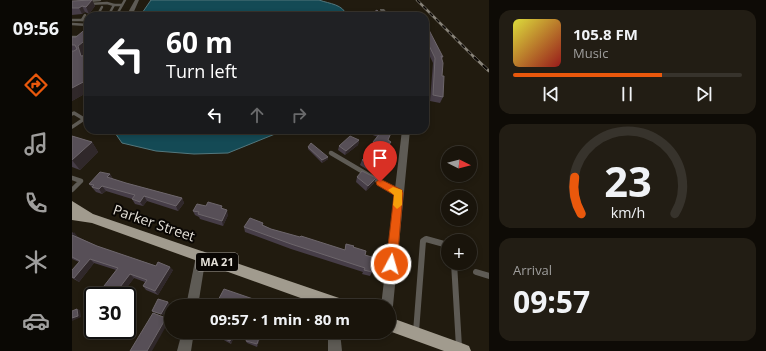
<!DOCTYPE html>
<html lang="en">
<head>
<meta charset="utf-8">
<style>
	:root { --surface:#19140b; --page:#221d14; --text:#f1f3f6; --muted:#9f9e9d; --line:#37332c; --accent:#ea580c }
	body { margin:0; font-family:"Open Sans",sans-serif; background:var(--page); color:var(--text); height:100vh; display:flex; flex-direction:column; font-size:15px; white-space:nowrap }
	* { box-sizing:border-box; margin:0 }
	p { font-size:13px; color:var(--muted) }
	.icon { flex:none; width:22px; height:22px; fill:none; stroke:currentColor; stroke-width:2; stroke-linecap:round; stroke-linejoin:round }
	.map { position:relative; flex:1; overflow:hidden }
	.drawer { display:flex; flex-direction:column; gap:10px; padding:10px; background:#0e0b06; width:277px }
	.drawer>* { flex:none }
	.hud { position:absolute; left:12px; top:12px; width:345px; height:122px; border-radius:12px; box-shadow:0 2px 6px #0003,0 0 0 1px var(--line); background:#202124; color:#fff; overflow:hidden }
	.needle { width:26px; rotate:96deg }
	.tools { position:absolute; left:369px; top:146px; display:grid; gap:8px }
	.tools a { display:grid; place-items:center; width:36px; height:36px; border-radius:50%; background:var(--surface); box-shadow:0 2px 6px #0003,0 0 0 1px var(--line); font-size:20px }
	.speed { position:absolute; left:12px; top:287px; display:flex; gap:8px; font-size:20px; font-weight:700; text-align:center }
	.speed>* { display:grid; place-content:center; width:52px; height:52px; border-radius:50%; background:var(--surface); box-shadow:0 2px 6px #0003,0 0 0 1px var(--line); line-height:1 }
	.speed .limit { border:2px solid #111; border-radius:6px; background:#fff; color:#111 }
	.pin { position:absolute; display:grid; place-items:center; width:34px; height:34px; color:#fff; margin:-41px -17px; border-radius:50% 50% 50% 0; rotate:-45deg; box-shadow:0 0 4px #0007 }
	.pin .icon { rotate:45deg }
	.me { position:absolute; width:44px; margin:-22px; rotate:6deg; stroke-linejoin:round; filter:drop-shadow(0 0 3px #0008) }
	.turn { display:flex; align-items:center; gap:14px; height:84px; padding:0 16px; font-size:18px }
	.turn .icon { width:52px; height:52px; stroke-width:2.5 }
	.turn b { display:block; font-size:28px; line-height:34px }
	.lanes { display:flex; align-items:center; height:38px; padding:0 16px; background:#0003; justify-content:center; gap:20px; direction:ltr }
	.lanes .off { opacity:.35 }
	.big { font-size:30px; font-weight:700; line-height:1.1 }
	.drawer .card { flex:1; display:flex; flex-direction:column; justify-content:center; gap:6px; min-width:0; padding:0 14px; border-radius:12px; background:var(--page) }
	.drawer .dial { align-items:center; gap:0 }
	.dial svg { height:104px; overflow:visible; fill:none; stroke:var(--line); stroke-width:7; stroke-linecap:round; text-anchor:middle }
	.dial text { fill:var(--text); stroke:none }
	.song { display:flex; align-items:center; gap:12px }
	.cover { width:48px; height:48px; border-radius:6px; background:linear-gradient(135deg,hsl(60 70% 55%),hsl(0 70% 35%)) }
	.played { height:4px; border-radius:2px; background:linear-gradient(90deg,var(--accent) 65%,var(--line) 65%) }
	.keys { display:flex; justify-content:space-around; direction:ltr }
	.trip { position:absolute; left:92px; top:299px; width:232px; height:40px; border-radius:20px; background:var(--surface); box-shadow:0 2px 6px #0003,0 0 0 1px var(--line); font-weight:700; line-height:40px; text-align:center }
	main { display:flex; flex:1; min-height:0 }
	.menu { display:flex; flex-direction:column; width:72px; justify-content:space-around; align-items:center; background:#0a0804; color:var(--muted) }
	.menu .icon { width:28px; height:28px }
	.menu .on { color:var(--accent) }
	.menu b { font-size:18px; color:var(--text) }
	.map>svg:first-child { display:block }
	.water { fill:#144a55; stroke:#53777d }
	.lines { fill:none; stroke-linecap:round; stroke-linejoin:round }
	.lane-far3 { stroke:#5e5b55; stroke-width:2.5 }
	.lane-far2 { stroke:#5e5b55; stroke-width:3.5 }
	.lane-far1 { stroke:#5e5b55; stroke-width:4.5 }
	.lane { stroke:#5e5b55; stroke-width:6 }
	.street { fill:#5e5b55; fill-rule:evenodd }
	.primary { fill:#a19b8e; fill-rule:evenodd }
	.rail-far1-casing { stroke:#888379; stroke-width:2.5 }
	.rail-casing { stroke:#888379; stroke-width:3 }
	.rail-far1 { stroke:#090603; stroke-width:1.5; stroke-dasharray:4.5; stroke-linecap:butt }
	.rail { stroke:#090603; stroke-width:2; stroke-dasharray:6; stroke-linecap:butt }
	.wall { fill:#463d47 }
	.shaded-wall { fill:#30282a }
	.building { fill:#574f57; stroke:#6d666b }
	.route { fill:#ea580c; stroke:#983908 }
	.slow { fill:#f59e0b }
	.labels { text-anchor:middle; stroke-width:4; stroke-linejoin:round; paint-order:stroke }
	.shield { fill:#090603; stroke:#a39f99; stroke-width:1 }
	.shield-label { font-size:11px; font-weight:bold; fill:#e5e1d9 }
	.near-street-label { font-size:14px; fill:#e5e1d9; stroke:#090603 }
</style>
</head>
<body>
<main>
<nav class="menu">
<b>09:56</b>
<svg class="icon on" aria-label="directions" viewBox="0 0 24 24"><path d="M12 3l9 9-9 9-9-9zM9 14v-3h6M13 9l2 2-2 2"/></svg>
<svg class="icon" aria-label="music" viewBox="0 0 24 24"><path d="M9 18V5l10-2v13"/><circle cx="6" cy="18" r="3"/><circle cx="16" cy="16" r="3"/></svg>
<svg class="icon" aria-label="phone" viewBox="0 0 24 24"><path d="M5 4h4l2 5-3 2q2 4 5 5l2-3 5 2v4C11 20 4 13 5 4z"/></svg>
<svg class="icon" aria-label="climate" viewBox="0 0 24 24"><path d="M12 3v18M4 7l16 10M4 17L20 7"/></svg>
<svg class="icon" aria-label="car" viewBox="0 0 24 24"><path d="M5 17H2v-5l4-1 3-4h7l3 4 3 1v5h-3M9 17h6M6 11h13"/><circle cx="7" cy="17" r="2"/><circle cx="17" cy="17" r="2"/></svg>
</nav>
<div class="map">
<svg width="417" height="351" viewBox="0 0 417 351">
	<rect width="100%" height="100%" fill="#211b0f"/>
	<g class="water">
		<path d="M79,0h168c11,4 24,4 28,16h-207z"/>
		<path d="M41,130h172l-57,23 -34,1 -38,-3 -34,-8z"/>
	</g>
	<g class="lines">
		<g class="lane-far3">
			<path d="M16,1l12,-1"/>
			<path d="M16,4l19,-1 7,2"/>
			<path d="M25,16l5,-9"/>
			<path d="M36,16l6,-11h8"/>
			<path d="M44,16l9,-16"/>
			<path d="M0,20h16"/>
			<path d="M10,20l3,-5"/>
			<path d="M0,24l16,1"/>
			<path d="M0,37h9"/>
		</g>
		<path class="lane-far2" d="M0,114l2,-1 10,6 -12,8"/>
		<g class="lane-far1">
			<path d="M259,153l68,40"/>
			<path d="M0,178l9,3 -9,9"/>
		</g>
		<g class="lane">
			<path d="M382,263l5,84"/>
			<path d="M404,272l13,4"/>
			<path d="M344,332l7,-91 3,-2 18,5 4,4"/>
		</g>
		<g class="street">
			<path d="M63,0h4l-7,16h-6z"/>
			<path d="M308,9h4l6,7h-6l-4,-6z"/>
			<path d="M330,130h8l-17,176 -2,4 -2,1v-5h-8z"/>
			<path d="M129,251l4,1 1,4 -8,50h-12l10,-50 1,-4z"/>
			<path d="M110,332h12l-3,19h-14z"/>
			<path d="M256,332h12l2,19h-14z"/>
		</g>
		<g class="primary">
			<path d="M0,201l21,13 249,85 5,2 2,5h-26l-231,-83 -20,-3z"/>
			<path d="M317,317l75,27 5,2 2,5h-27l-55,-20z"/>
		</g>
		<g class="rail-far1-casing">
			<path id="rail-far1" d="M345,0l58,58"/>
		</g>
		<g class="rail-casing">
			<path id="rail" d="M402,57l15,14"/>
		</g>
		<use href="#rail-far1" class="rail-far1"/>
		<use href="#rail" class="rail"/>
	</g>
	<g class="wall">
		<path d="M20,0l3,6 -6,8 -4,-2 -3,2 -10,1v-14z"/>
		<path d="M353,28l18,29 -1,2v17l1,21 -3,6 -10,-2 3,-38 -8,-17z"/>
		<path d="M0,37l11,19 5,36 -16,9z"/>
		<path d="M298,130h15v1l3,9 3,2 -4,8v6l-16,16 -11,-7 2,-5 9,-9 2,-9 5,-5 -8,-3z"/>
		<path d="M0,136l20,6 6,10 -18,18 -8,-3z"/>
		<path d="M287,140l-1,5 -13,10 -7,-5 1,-4z"/>
		<path d="M236,147l20,12 -6,4 -14,-14z"/>
		<path d="M38,174l3,5 13,4 56,15 2,5 -6,8 -31,-10 -4,5 -8,-2 -3,-5 -26,-8 -4,3 -6,-2 -7,-8z"/>
		<path d="M285,177l19,1 -2,5 -8,8 -10,-9z"/>
		<path d="M134,206h16v3l6,6 -5,11 -23,-7 -1,-2 -4,-2 -2,-4z"/>
		<path d="M191,223v2l8,4 74,21 1,-6 19,11 7,17 -2,4 -8,-2 1,-2 -72,-23 -46,-17 -1,-5z"/>
		<path d="M0,232l6,5 19,9 59,20 17,4 -15,25 -12,-5 -3,-4 2,-4 -11,-4 -13,17 -13,-5 -4,-4 12,-16 -22,-7 -15,19 -7,-4v-8l7,-8 -7,-3z"/>
		<path d="M96,302l1,2 -6,11 -10,-3 -1,-1z"/>
		<path d="M164,332l-5,12 -9,-5 -2,-2z"/>
		<path d="M190,332l-5,15 -10,-4 -1,-2z"/>
		<path d="M215,332h21l-2,7z"/>
	</g>
	<g class="shaded-wall">
		<path d="M20,0l3,6 -6,8 -3,-7z"/>
		<path d="M10,6l3,6 -3,2 -3,-6z"/>
		<path d="M16,38v13l-5,5h-2l-3,-10z"/>
		<path d="M16,76v16l-16,9v-13l14,-11z"/>
		<path d="M287,140l-1,5 -13,10 1,-4z"/>
		<path d="M20,142l6,10 -18,18 -8,-10z"/>
		<path d="M319,142l-2,4 -6,8 2,-5z"/>
		<path d="M317,151l-2,5 -16,16 2,-5z"/>
		<path d="M256,157v2l-6,4v-3z"/>
		<path d="M38,174l3,6 -6,-3z"/>
		<path d="M304,178l-2,5 -8,8 2,-5z"/>
		<path d="M30,186l4,5 -4,3 -3,-5z"/>
		<path d="M72,196l3,5 -4,5 -3,-4z"/>
		<path d="M110,198l2,5 -6,8 -2,-5z"/>
		<path d="M155,210l1,5 -5,11 -1,-5z"/>
		<path d="M2,232l4,5 -2,2 -4,-4z"/>
		<path d="M18,259l4,4 -15,19 -5,-4z"/>
		<path d="M98,267l3,3 -15,25 -3,-4z"/>
		<path d="M58,274l4,4 -13,17 -4,-4z"/>
		<path d="M96,302l1,2 -6,11 -2,-1z"/>
		<path d="M5,309l3,1 1,7 -9,4v-3z"/>
		<path d="M94,318l3,3 -17,30h-5z"/>
		<path d="M162,332h2l-5,12 -1,-3z"/>
		<path d="M189,332h1l-5,15v-3z"/>
	</g>
	<g class="building">
		<path d="M20,0l-6,7 -4,-1 -3,2h-7v-7z"/>
		<path d="M305,10l5,6h-9l-2,-4 3,2v-2z"/>
		<path d="M16,27v11l-10,8 3,10 7,-1v21l-2,1 1,3 -15,8v-37h2l3,-2 -2,-4h-3v-8h4z"/>
		<path d="M353,28l1,2h3l14,27 -2,-1 2,7 -1,13h2l-1,21 -10,-2 2,-37 -10,-21z"/>
		<path d="M302,130h11v1l6,2 -3,7 3,2 -6,7 4,2 -16,16 -11,-7 12,-12 -2,-1 3,-4 -2,-1 8,-10z"/>
		<path d="M0,136l20,6 -20,18z"/>
		<path d="M278,136l9,4 -13,11 -7,-5z"/>
		<path d="M239,143l17,14 -6,3 -14,-13z"/>
		<path d="M290,171l14,7 -8,8 -11,-9z"/>
		<path d="M28,172l10,2 -3,3 19,6 56,15 -6,8 -32,-10 -4,6 -8,-3 3,-4 -33,-9 -3,3 -7,-2 2,-2 -5,-1z"/>
		<path d="M136,202l14,4 -1,2 6,2 -5,11 -24,-7 1,-2 -6,-1 4,-7 9,2z"/>
		<path d="M178,218l13,5 -1,2 9,4 29,8 1,-1 44,14 1,-6 8,2 -1,1 13,4 -1,4 10,3 -3,14 -8,-2 1,-2 -74,-24 -47,-17z"/>
		<path d="M0,235l25,11 59,20 2,-4 12,5 -15,24 -12,-5 4,-6 -17,-6 -13,17 -13,-5 14,-18 -28,-9 -16,19 -2,-1v-7l8,-9 -8,-4z"/>
		<path d="M152,289l35,12 -2,5h-42z"/>
		<path d="M86,299l10,3 -7,12 -9,-3z"/>
		<path d="M5,309l1,7 -6,2v-7z"/>
		<path d="M81,313l13,5 -19,33h-17z"/>
		<path d="M150,332h12l-4,9 -10,-4z"/>
		<path d="M177,332h12l-4,12 -11,-3z"/>
		<path d="M223,332h13l-1,4z"/>
	</g>
	<path class="route" d="M308,179l22,11 1,3 -6,71 -2,3 -4,2 -4,-2 -1,-3 8,-69 -17,-10 -1,-3z"/>
	<path class="slow" d="M321,187l9,3v15l-5,4 -4,-4 1,-10 -6,-5z"/>
	<g class="labels">
		<rect class="shield" x="124" y="253" width="42" height="18" rx="3"/>
		<g class="shield-label">
			<text x="145" y="266">MA 21</text>
		</g>
		<g class="near-street-label">
			<text transform="translate(82 223) rotate(19)" y="5">Parker Street</text>
		</g>
	</g>
</svg>
<div class="tools">
<a><svg class="needle" viewBox="-14 -14 28 28"><path d="M0-13l5 13h-10z" fill="#e53935"/><path d="M0 13l5-13h-10z" fill="#9f9e9d"/></svg></a>
<a><svg class="icon" aria-label="layers" viewBox="0 0 24 24"><path d="M12 4l9 5-9 5-9-5zM3 14l9 5 9-5"/></svg></a>
<a>+</a>
</div>
<div class="speed"><div class="limit">30</div></div>
<div class="pin" style="left:308px;top:182px;background:#d93025"><svg class="icon" aria-label="arrive" viewBox="0 0 24 24"><path d="M6 21V4h12l-3 4 3 4H6"/></svg></div>
<svg class="me" style="left:319px;top:264px" viewBox="-20 -20 40 40"><circle r="17" fill="#ea580c" stroke="#fff" stroke-width="3"/><path d="M0-11L8 9 0 5-8 9z" fill="#fff"/></svg>
<div class="trip">09:57 · 1 min · 80 m</div>
<div class="hud">
<div class="turn"><svg class="icon" aria-label="left" viewBox="0 0 24 24"><path d="M17 20v-9H6M10 6l-5 5 5 5"/></svg><div><b>60 m</b>Turn left</div></div>
<div class="lanes"><svg class="icon" aria-label="left" viewBox="0 0 24 24"><path d="M17 20v-9H6M10 6l-5 5 5 5"/></svg><svg class="icon off" aria-label="ahead" viewBox="0 0 24 24"><path d="M12 20V5M6 11l6-6 6 6"/></svg><svg class="icon off" aria-label="right" viewBox="0 0 24 24"><path d="M7 20v-9h11M14 6l5 5-5 5"/></svg></div>
</div>
</div>
<section class="drawer">
<div class="card">
<div class="song"><i class="cover"></i><div><b>105.8 FM</b><p>Music</p></div></div>
<div class="played"></div>
<div class="keys"><svg class="icon" aria-label="previous" viewBox="0 0 24 24"><path d="M18 5L8 12l10 7zM5 5v14"/></svg><svg class="icon" aria-label="pause" viewBox="0 0 24 24"><path d="M8 5v14M16 5v14"/></svg><svg class="icon" aria-label="next" viewBox="0 0 24 24"><path d="M6 5l10 7-10 7zM19 5v14"/></svg></div>
</div>
<div class="card dial"><svg viewBox="0 0 100 80">
<path d="M14 69A42 42 0 1 1 86 69"/>
<path d="M14 69A42 42 0 0 1 9 41" stroke="#ea580c"/>
<text x="50" y="56" font-size="32" font-weight="700">23</text>
<text x="50" y="72" font-size="11">km/h</text>
</svg></div>
<div class="card"><p>Arrival</p><b class="big">09:57</b></div>
</section>
</main>
</body>
</html>
